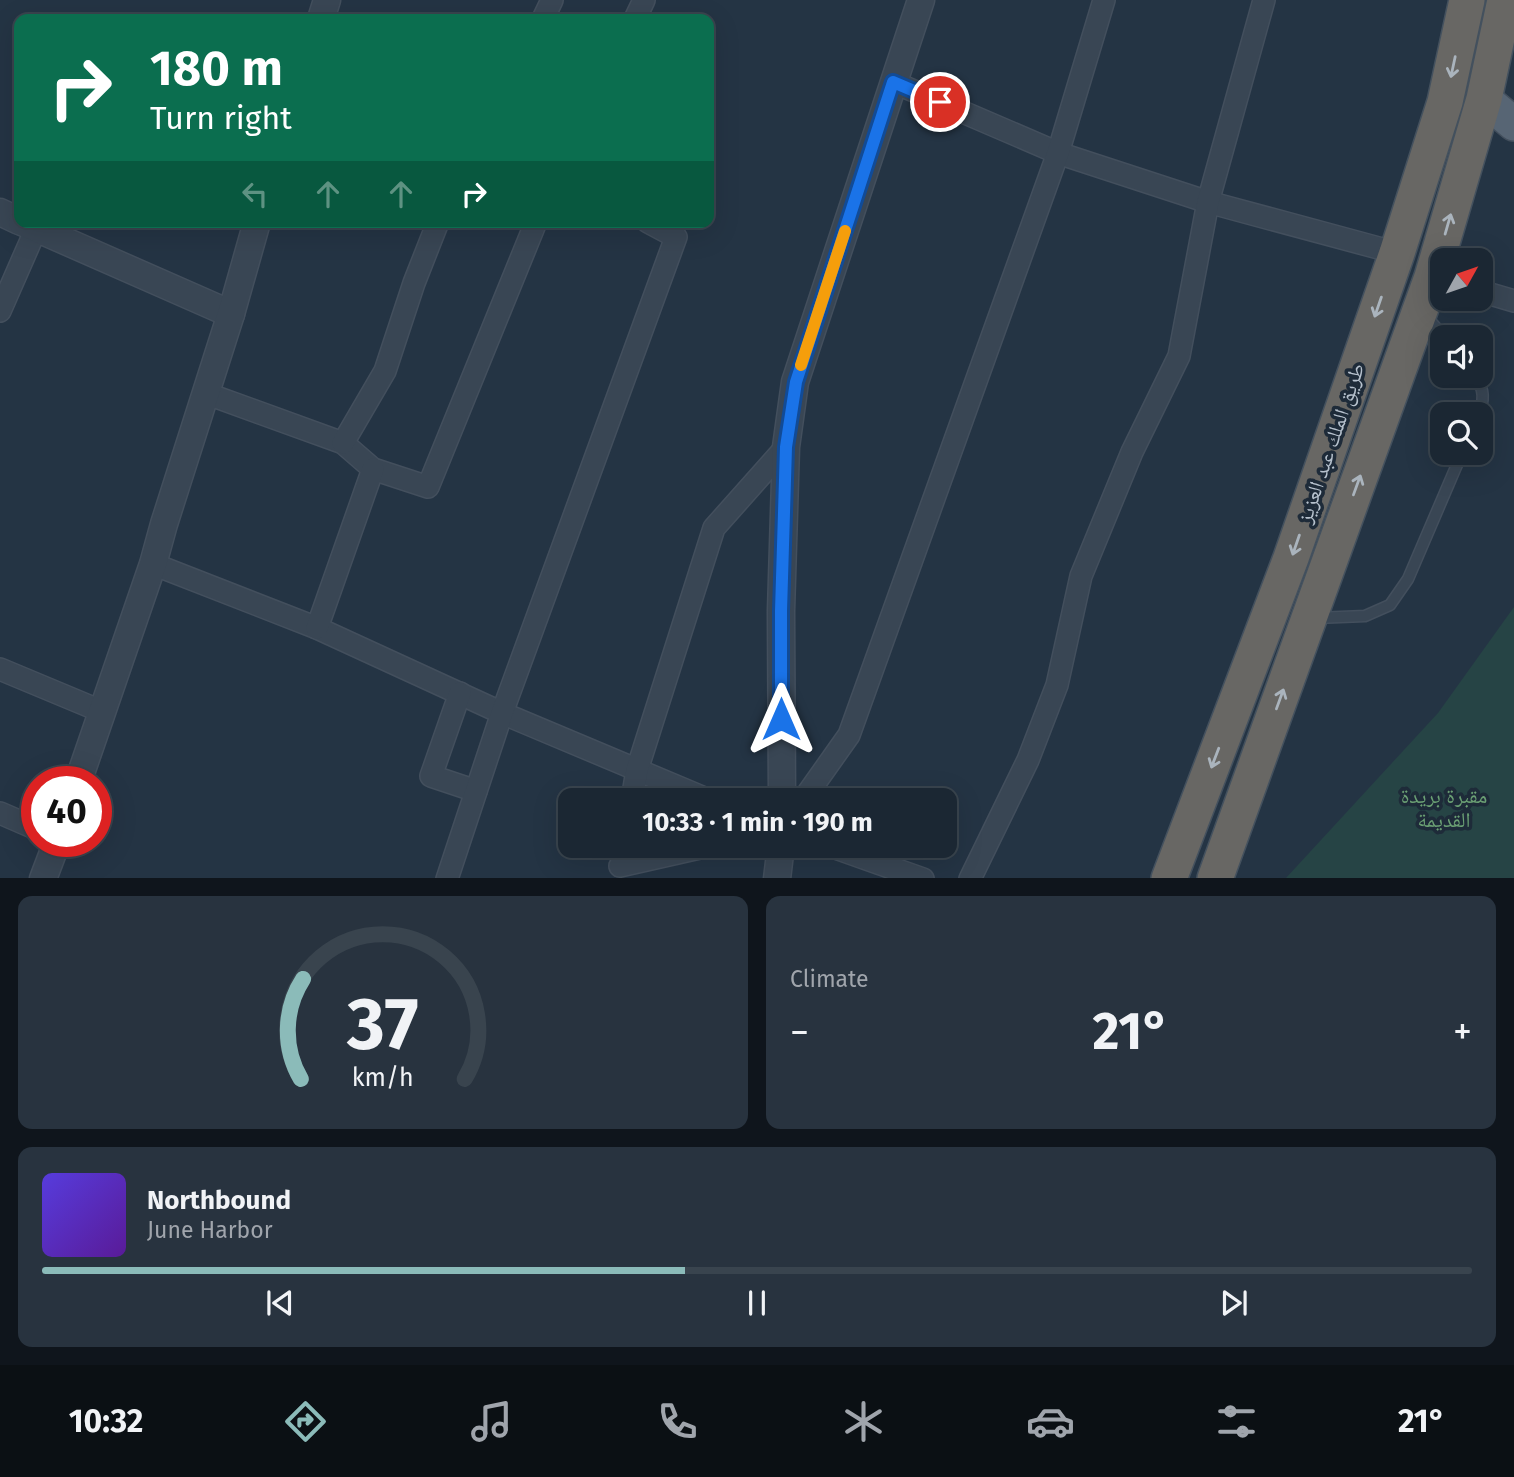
<!DOCTYPE html>
<html lang="en">
<head>
<meta charset="utf-8">
<style>
	:root { --surface:#1b2733; --page:#28333f; --text:#f1f3f6; --muted:#a0a5ac; --line:#39444e; --accent:#8bbbb9 }
	body { margin:0; font-family:"Fira Sans","Noto Naskh Arabic",sans-serif; background:var(--page); color:var(--text); height:100vh; display:flex; flex-direction:column; font-size:26px; white-space:nowrap }
	* { box-sizing:border-box; margin:0 }
	p { font-size:23px; color:var(--muted) }
	.icon { flex:none; width:38px; height:38px; fill:none; stroke:currentColor; stroke-width:2; stroke-linecap:round; stroke-linejoin:round }
	.map { position:relative; height:878px; overflow:hidden }
	.side { display:flex; flex-direction:column; gap:18px; padding:18px; background:#0f151c; flex:1 }
	.side>* { flex:none }
	.banner { position:absolute; left:14px; top:14px; width:700px; height:214px; border-radius:14px; box-shadow:0 7px 28px #0002,0 0 0 2px var(--line); background:#0b6e4f; color:#fff; overflow:hidden }
	.needle { width:46px; rotate:50deg }
	.tools { position:absolute; left:1430px; top:248px; display:grid; gap:14px }
	.tools a { display:grid; place-items:center; width:63px; height:63px; border-radius:14px; background:var(--surface); box-shadow:0 7px 28px #0002,0 0 0 2px var(--line); font-size:35px }
	.speed { position:absolute; left:21px; top:766px; display:flex; gap:14px; font-size:35px; font-weight:700; text-align:center }
	.speed>* { display:grid; place-content:center; width:91px; height:91px; border-radius:50%; background:var(--surface); box-shadow:0 7px 28px #0002,0 0 0 2px var(--line); line-height:1 }
	.speed .limit { border:10px solid #d22; background:#fff; color:#111 }
	.pin { position:absolute; display:grid; place-items:center; width:60px; height:60px; color:#fff; margin:-30px; border:4px solid #fff; border-radius:50%; box-shadow:0 2px 7px #0007 }
	.me { position:absolute; width:77px; margin:-38px; rotate:0deg; stroke-linejoin:round; filter:drop-shadow(0 0 5px #0008) }
	.turn { display:flex; align-items:center; gap:24px; height:147px; padding:0 21px; font-size:32px }
	.turn .icon { width:91px; height:91px; stroke-width:2.5 }
	.turn b { display:block; font-size:49px; line-height:60px }
	.lanes { display:flex; align-items:center; height:66px; padding:0 21px; background:#0003; justify-content:center; gap:35px; direction:ltr }
	.lanes .off { opacity:.35 }
	.big { font-size:52px; font-weight:700; line-height:1.1 }
	.side .card { flex:1; display:flex; flex-direction:column; justify-content:center; gap:10px; min-width:0; padding:0 24px; border-radius:14px; background:var(--page) }
	.side .dial { align-items:center; gap:0 }
	.dial svg { height:182px; overflow:visible; fill:none; stroke:var(--line); stroke-width:7; stroke-linecap:round; text-anchor:middle }
	.dial text { fill:var(--text); stroke:none }
	.song { display:flex; align-items:center; gap:21px }
	.cover { width:84px; height:84px; border-radius:10px; background:linear-gradient(135deg,hsl(250 70% 55%),hsl(270 70% 35%)) }
	.played { height:7px; border-radius:4px; background:linear-gradient(90deg,var(--accent) 45%,var(--line) 45%) }
	.keys { display:flex; justify-content:space-around; direction:ltr }
	.heat { display:flex; justify-content:space-between; align-items:center; font-size:38px; direction:ltr }
	.side .tiles { flex:1; display:grid; gap:18px; grid-template-columns:1fr 1fr }
	.card:last-child { grid-column:span 2 }
	.trip { position:absolute; left:558px; top:788px; width:399px; height:70px; border-radius:14px; background:var(--surface); box-shadow:0 7px 28px #0002,0 0 0 2px var(--line); font-weight:700; line-height:70px; text-align:center }
	.tab-bar { display:flex; height:112px; justify-content:space-around; align-items:center; background:#0b1014; color:var(--muted) }
	.tab-bar .icon { width:49px; height:49px }
	.tab-bar .selected { color:var(--accent) }
	.tab-bar b { font-size:32px; color:var(--text) }
	.map>svg:first-child { display:block }
	.green { fill:#264445 }
	.lines { fill:none; stroke-linecap:round; stroke-linejoin:round }
	.service-casing { stroke:#434f5d; stroke-width:13 }
	.minor-casing { stroke:#434f5d; stroke-width:24 }
	.tertiary-casing { stroke:#434f5d; stroke-width:29 }
	.primary-casing { stroke:#434f5d; stroke-width:36 }
	.trunk-casing { stroke:#44515e; stroke-width:38 }
	.service { stroke:#394654; stroke-width:10 }
	.minor { stroke:#394654; stroke-width:21 }
	.tertiary { stroke:#394654; stroke-width:26 }
	.primary { stroke:#576574; stroke-width:33 }
	.trunk { stroke:#686764; stroke-width:35 }
	.oneway { stroke:#aab4bd }
	.route-casing { stroke:#114b97; stroke-width:18 }
	.route { stroke:#1a73e8; stroke-width:12 }
	.slow { stroke:#f59e0b; stroke-width:12 }
	.labels { text-anchor:middle; stroke-width:7; stroke-linejoin:round; paint-order:stroke }
	.street-label { font-size:21px; fill:#b6c1cd; stroke:#1e2b39 }
	.park-label { font-size:21px; fill:#6ba074; stroke:#1e2b39 }
</style>
</head>
<body>
<div class="map">
<svg width="1514" height="879" viewBox="0 0 1514 879">
	<rect width="100%" height="100%" fill="#243444"/>
	<path class="green" d="M1514,607v271h-228l152,-165z"/>
	<g class="lines">
		<g class="service-casing">
			<g id="service">
				<path d="M1426,316l19,22"/>
				<path d="M1476,376c8,14 9,24 2,39"/>
				<path d="M1316,618l49,-2 25,-11 18,-26 54,-126"/>
			</g>
		</g>
		<g class="minor-casing">
			<g id="minor">
				<path d="M543,19l9,-19"/>
				<path d="M635,19l9,-19"/>
				<path d="M893,82l165,71 150,49 189,51"/>
				<path d="M1480,291l34,10"/>
				<path d="M0,311l36,-82"/>
				<path d="M205,393l138,50 30,26 55,18 108,-265"/>
				<path d="M343,443l42,-72 29,-88 24,-61"/>
				<path d="M153,564l164,64 185,85 207,87"/>
				<path d="M317,628l56,-159"/>
				<path d="M0,669l103,43"/>
				<path d="M460,693l-29,83 45,15"/>
				<path d="M632,800l5,-30 77,-242 72,-81"/>
				<path d="M803,800l46,-65 209,-582 46,-153"/>
				<path d="M0,813l37,16"/>
				<path d="M827,845l96,34"/>
				<path d="M620,866l93,-21"/>
				<path d="M447,879l55,-166 174,-476 -28,-15"/>
				<path d="M970,879l58,-119 29,-75 24,-109 51,-124 47,-96 29,-154 56,-202"/>
			</g>
		</g>
		<g class="tertiary-casing">
			<g id="tertiary">
				<path d="M321,19l6,-19"/>
				<path d="M0,212l19,9"/>
				<path d="M22,222l209,92"/>
				<path d="M78,782l75,-218 11,-40 67,-210 26,-92"/>
				<path d="M782,800l-1,-189 5,-164 9,-65 126,-382"/>
				<path d="M43,879l14,-37"/>
				<path d="M777,879l4,-34"/>
			</g>
		</g>
		<g class="primary-casing">
			<path id="primary" d="M1484,99l30,25"/>
		</g>
		<g class="trunk-casing">
			<g id="trunk">
				<path d="M1169,879l122,-321 106,-305 48,-151 22,-102"/>
				<path d="M1215,879l217,-602 52,-178 21,-99"/>
			</g>
		</g>
		<use href="#service" class="service"/>
		<use href="#minor" class="minor"/>
		<use href="#tertiary" class="tertiary"/>
		<use href="#primary" class="primary"/>
		<use href="#trunk" class="trunk"/>
	</g>
	<defs><path id="oneway-shaft" d="M-6 0H5M1.5-3L5.5 0L1.5 3" fill="none" stroke-width="1.6" stroke-linecap="round" stroke-linejoin="round" transform="scale(1.75)"/></defs>
	<g class="oneway">
		<use href="#oneway-shaft" transform="translate(1453 67) rotate(102)"/>
		<use href="#oneway-shaft" transform="translate(1448 224) rotate(-74)"/>
		<use href="#oneway-shaft" transform="translate(1378 307) rotate(109)"/>
		<use href="#oneway-shaft" transform="translate(1357 485) rotate(-70)"/>
		<use href="#oneway-shaft" transform="translate(1296 545) rotate(109)"/>
		<use href="#oneway-shaft" transform="translate(1280 699) rotate(-70)"/>
		<use href="#oneway-shaft" transform="translate(1215 758) rotate(111)"/>
	</g>
	<g class="lines">
		<g class="route-casing">
			<path id="route" d="M781,719v-108l5,-164 10,-65 97,-300 47,20"/>
		</g>
		<use href="#route" class="route"/>
		<path class="slow" d="M801,365l44,-134"/>
	</g>
	<g class="labels">
		<g class="street-label">
			<text transform="translate(1331 443) rotate(-71)" y="7">طريق الملك عبد العزيز</text>
		</g>
		<g class="park-label">
			<text x="1444" y="803">مقبرة بريدة<tspan x="1444" dy="24">القديمة</tspan></text>
		</g>
	</g>
</svg>
<div class="tools">
<a><svg class="needle" viewBox="-14 -14 28 28"><path d="M0-13l5 13h-10z" fill="#e53935"/><path d="M0 13l5-13h-10z" fill="#a0a5ac"/></svg></a>
<a><svg class="icon" aria-label="sound" viewBox="0 0 24 24"><path d="M4 9h4l5-4v14l-5-4H4zM17 9q2 3 0 6"/></svg></a>
<a><svg class="icon" aria-label="search" viewBox="0 0 24 24"><circle cx="10" cy="10" r="6"/><path d="M15 15l6 6"/></svg></a>
</div>
<div class="speed"><div class="limit">40</div></div>
<div class="pin" style="left:940px;top:102px;background:#d93025"><svg class="icon" aria-label="arrive" viewBox="0 0 24 24"><path d="M6 21V4h12l-3 4 3 4H6"/></svg></div>
<svg class="me" style="left:781px;top:719px" viewBox="-20 -20 40 40"><path d="M0-17L14 15 0 8-14 15z" fill="#1a73e8" stroke="#fff" stroke-width="4"/></svg>
<div class="trip">10:33 · 1 min · 190 m</div>
<div class="banner">
<div class="turn"><svg class="icon" aria-label="right" viewBox="0 0 24 24"><path d="M7 20v-9h11M14 6l5 5-5 5"/></svg><div><b>180 m</b>Turn right</div></div>
<div class="lanes"><svg class="icon off" aria-label="left" viewBox="0 0 24 24"><path d="M17 20v-9H6M10 6l-5 5 5 5"/></svg><svg class="icon off" aria-label="ahead" viewBox="0 0 24 24"><path d="M12 20V5M6 11l6-6 6 6"/></svg><svg class="icon off" aria-label="ahead" viewBox="0 0 24 24"><path d="M12 20V5M6 11l6-6 6 6"/></svg><svg class="icon" aria-label="right" viewBox="0 0 24 24"><path d="M7 20v-9h11M14 6l5 5-5 5"/></svg></div>
</div>
</div>
<section class="side">
<div class="tiles">
<div class="card dial"><svg viewBox="0 0 100 80">
<path d="M14 69A42 42 0 1 1 86 69"/>
<path d="M14 69A42 42 0 0 1 15 25" stroke="#8bbbb9"/>
<text x="50" y="56" font-size="32" font-weight="700">37</text>
<text x="50" y="72" font-size="11">km/h</text>
</svg></div>
<div class="card"><p>Climate</p>
<div class="heat"><a>−</a><b class="big">21°</b><a>+</a></div>
</div>
<div class="card">
<div class="song"><i class="cover"></i><div><b>Northbound</b><p>June Harbor</p></div></div>
<div class="played"></div>
<div class="keys"><svg class="icon" aria-label="previous" viewBox="0 0 24 24"><path d="M18 5L8 12l10 7zM5 5v14"/></svg><svg class="icon" aria-label="pause" viewBox="0 0 24 24"><path d="M8 5v14M16 5v14"/></svg><svg class="icon" aria-label="next" viewBox="0 0 24 24"><path d="M6 5l10 7-10 7zM19 5v14"/></svg></div>
</div>
</div>
</section>
<nav class="tab-bar">
<b>10:32</b>
<svg class="icon selected" aria-label="directions" viewBox="0 0 24 24"><path d="M12 3l9 9-9 9-9-9zM9 14v-3h6M13 9l2 2-2 2"/></svg>
<svg class="icon" aria-label="music" viewBox="0 0 24 24"><path d="M9 18V5l10-2v13"/><circle cx="6" cy="18" r="3"/><circle cx="16" cy="16" r="3"/></svg>
<svg class="icon" aria-label="phone" viewBox="0 0 24 24"><path d="M5 4h4l2 5-3 2q2 4 5 5l2-3 5 2v4C11 20 4 13 5 4z"/></svg>
<svg class="icon" aria-label="climate" viewBox="0 0 24 24"><path d="M12 3v18M4 7l16 10M4 17L20 7"/></svg>
<svg class="icon" aria-label="car" viewBox="0 0 24 24"><path d="M5 17H2v-5l4-1 3-4h7l3 4 3 1v5h-3M9 17h6M6 11h13"/><circle cx="7" cy="17" r="2"/><circle cx="17" cy="17" r="2"/></svg>
<svg class="icon" aria-label="filters" viewBox="0 0 24 24"><path d="M4 7h16M4 17h16"/><circle cx="9" cy="7" r="2"/><circle cx="15" cy="17" r="2"/></svg>
<b>21°</b>
</nav>
</body>
</html>
